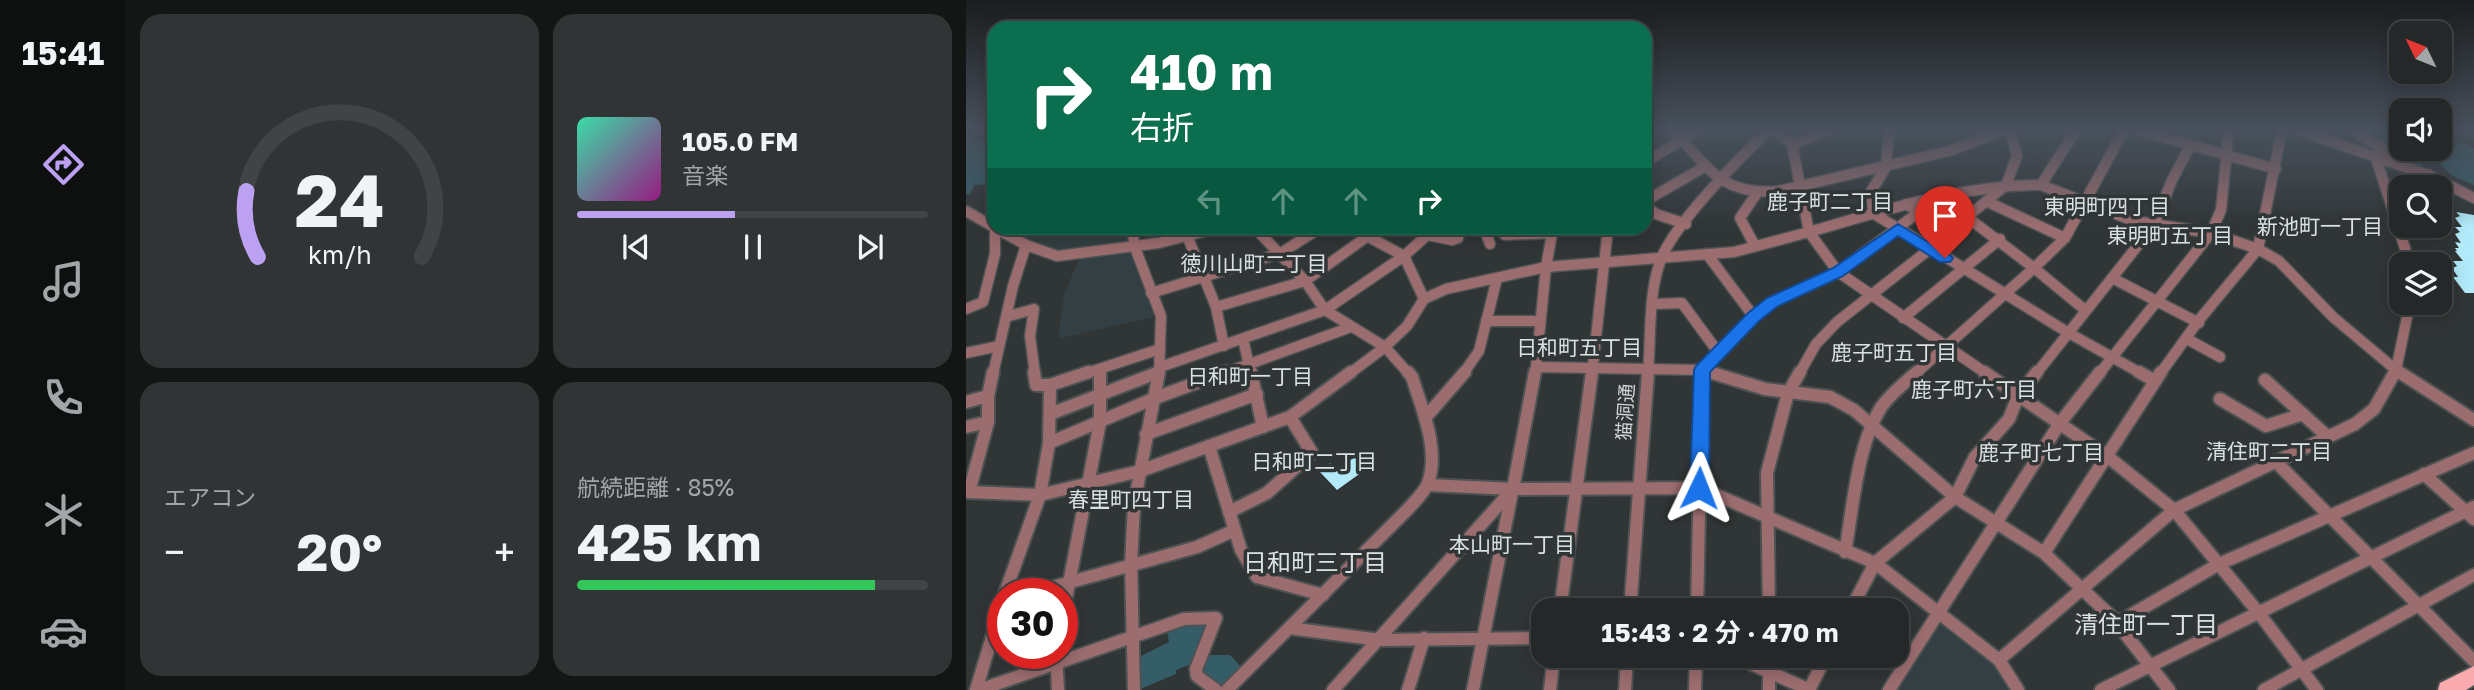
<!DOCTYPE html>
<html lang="ja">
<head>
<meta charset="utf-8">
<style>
	:root { --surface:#242828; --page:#303434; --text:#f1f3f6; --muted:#a3a6a8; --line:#414445; --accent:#bca0f2 }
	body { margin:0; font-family:"Golos Text","Noto Sans JP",sans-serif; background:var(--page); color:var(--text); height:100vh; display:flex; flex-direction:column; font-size:26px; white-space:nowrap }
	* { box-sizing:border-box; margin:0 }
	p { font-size:23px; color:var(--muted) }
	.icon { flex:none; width:38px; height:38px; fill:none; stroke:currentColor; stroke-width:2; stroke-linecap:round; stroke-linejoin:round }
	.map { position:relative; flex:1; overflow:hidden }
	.panel { display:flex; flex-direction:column; gap:14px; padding:14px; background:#141616; width:840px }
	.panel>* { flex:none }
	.guide { position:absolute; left:21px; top:21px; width:665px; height:214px; border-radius:21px; box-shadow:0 4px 18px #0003,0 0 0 2px var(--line); background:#0b6e4f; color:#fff; overflow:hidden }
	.needle { width:46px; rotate:313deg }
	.fabs { position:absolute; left:1423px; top:21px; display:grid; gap:14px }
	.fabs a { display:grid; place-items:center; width:63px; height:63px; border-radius:14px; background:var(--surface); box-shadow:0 4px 18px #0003,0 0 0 2px var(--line); font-size:35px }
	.speed { position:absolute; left:21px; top:578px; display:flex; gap:14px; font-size:35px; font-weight:700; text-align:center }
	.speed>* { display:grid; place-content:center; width:91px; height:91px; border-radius:50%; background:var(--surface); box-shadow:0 4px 18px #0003,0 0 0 2px var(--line); line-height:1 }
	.speed .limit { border:10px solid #d22; background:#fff; color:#111 }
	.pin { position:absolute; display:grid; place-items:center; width:60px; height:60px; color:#fff; margin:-72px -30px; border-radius:50% 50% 50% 0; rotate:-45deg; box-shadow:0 0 7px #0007 }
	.pin .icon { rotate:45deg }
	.me { position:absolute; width:77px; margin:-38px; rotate:2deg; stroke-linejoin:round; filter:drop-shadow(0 0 5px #0008) }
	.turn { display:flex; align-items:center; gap:24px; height:147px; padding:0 28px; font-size:32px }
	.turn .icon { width:91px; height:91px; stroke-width:2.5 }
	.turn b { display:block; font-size:49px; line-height:60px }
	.lanes { display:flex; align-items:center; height:66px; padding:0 28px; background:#0003; justify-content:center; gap:35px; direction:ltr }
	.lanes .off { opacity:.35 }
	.big { font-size:52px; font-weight:700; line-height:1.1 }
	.panel .tile { flex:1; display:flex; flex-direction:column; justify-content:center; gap:10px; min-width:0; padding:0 24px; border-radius:21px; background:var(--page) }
	.panel .dial { align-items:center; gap:0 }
	.dial svg { height:182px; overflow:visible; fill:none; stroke:var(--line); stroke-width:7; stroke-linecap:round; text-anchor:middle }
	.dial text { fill:var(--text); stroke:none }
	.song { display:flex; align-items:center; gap:21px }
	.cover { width:84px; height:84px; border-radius:10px; background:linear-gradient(135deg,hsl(160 70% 55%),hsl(310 70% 35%)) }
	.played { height:7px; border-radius:4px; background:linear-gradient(90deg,var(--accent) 45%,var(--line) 45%) }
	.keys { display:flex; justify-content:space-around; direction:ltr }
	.heat { display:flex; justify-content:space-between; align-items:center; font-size:38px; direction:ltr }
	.charge { height:10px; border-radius:5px; background:linear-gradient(90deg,#34c759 85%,var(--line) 0) }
	.panel .tiles { flex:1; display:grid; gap:14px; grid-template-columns:repeat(2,1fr) }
	.trip { position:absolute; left:565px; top:598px; width:378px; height:70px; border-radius:21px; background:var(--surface); box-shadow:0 4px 18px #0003,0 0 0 2px var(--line); font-weight:700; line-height:70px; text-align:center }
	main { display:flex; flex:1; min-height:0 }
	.menu { display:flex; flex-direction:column; width:126px; justify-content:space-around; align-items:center; background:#0e1010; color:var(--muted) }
	.menu .icon { width:49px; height:49px }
	.menu .current { color:var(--accent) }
	.menu b { font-size:32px; color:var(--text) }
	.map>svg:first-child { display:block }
	.built { fill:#333f42 }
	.green { fill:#345d68 }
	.building { fill:#b2eafa }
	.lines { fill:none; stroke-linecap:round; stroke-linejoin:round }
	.minor-far1-casing { stroke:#4d5253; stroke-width:13 }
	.minor-casing { stroke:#4d5253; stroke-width:16 }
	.major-casing { stroke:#4d5253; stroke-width:4 }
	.minor-far1 { stroke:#9c6d6f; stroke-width:10 }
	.minor { stroke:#9c6d6f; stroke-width:12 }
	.major { fill:#f8aaae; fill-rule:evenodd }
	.route { fill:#1a73e8; stroke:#114b97; stroke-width:2 }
	.labels { text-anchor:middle; stroke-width:7; stroke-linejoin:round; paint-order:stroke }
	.street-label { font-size:19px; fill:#d1d4d5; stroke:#303536 }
	.neighbourhood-label { font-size:21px; fill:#dbe1e3; stroke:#303536 }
	.near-neighbourhood-label { font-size:24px; fill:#dbe1e3; stroke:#303536 }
</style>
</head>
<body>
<main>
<nav class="menu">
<b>15:41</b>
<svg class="icon current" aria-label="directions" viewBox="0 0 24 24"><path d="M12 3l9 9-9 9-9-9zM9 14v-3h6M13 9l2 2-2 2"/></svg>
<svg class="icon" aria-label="music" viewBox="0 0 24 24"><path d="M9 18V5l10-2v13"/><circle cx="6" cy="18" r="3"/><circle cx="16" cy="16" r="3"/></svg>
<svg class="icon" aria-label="phone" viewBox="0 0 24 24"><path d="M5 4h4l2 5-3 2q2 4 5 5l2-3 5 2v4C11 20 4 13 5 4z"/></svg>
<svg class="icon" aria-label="climate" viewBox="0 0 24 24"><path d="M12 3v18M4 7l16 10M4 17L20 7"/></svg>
<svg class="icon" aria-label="car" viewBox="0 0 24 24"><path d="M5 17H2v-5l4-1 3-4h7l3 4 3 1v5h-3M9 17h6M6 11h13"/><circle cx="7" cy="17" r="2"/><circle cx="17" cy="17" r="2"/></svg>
</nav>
<section class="panel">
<div class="tiles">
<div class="tile dial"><svg viewBox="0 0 100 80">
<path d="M14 69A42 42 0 1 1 86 69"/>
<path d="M14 69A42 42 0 0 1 9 40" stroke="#bca0f2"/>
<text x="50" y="56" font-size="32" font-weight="700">24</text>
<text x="50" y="72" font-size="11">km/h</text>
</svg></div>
<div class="tile">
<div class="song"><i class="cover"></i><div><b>105.0 FM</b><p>音楽</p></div></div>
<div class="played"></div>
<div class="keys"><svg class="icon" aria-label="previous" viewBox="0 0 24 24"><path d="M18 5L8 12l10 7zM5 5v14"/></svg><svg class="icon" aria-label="pause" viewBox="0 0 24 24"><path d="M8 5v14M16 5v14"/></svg><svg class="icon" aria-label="next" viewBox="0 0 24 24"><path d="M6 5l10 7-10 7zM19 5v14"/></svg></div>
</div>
<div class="tile"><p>エアコン</p>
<div class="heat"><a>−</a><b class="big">20°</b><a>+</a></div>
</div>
<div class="tile"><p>航続距離 · 85%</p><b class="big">425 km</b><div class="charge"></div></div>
</div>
</section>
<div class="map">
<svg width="1508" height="690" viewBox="0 0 1508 690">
	<rect width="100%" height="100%" fill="#303536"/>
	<g class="built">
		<path d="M39,228h122v16l27,73 -93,21 -3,-2 6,-41 18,-44 -23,1 -29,-11z"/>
		<path d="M978,623l52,41 16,26h-116l43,-66z"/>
	</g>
	<g class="green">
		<path d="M1386,130h49v19h10l20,27z"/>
		<path d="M0,136l28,10v38l-20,1 -4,9h-4z"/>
		<path d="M1494,142l14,6v37l-23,-10 -11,-11z"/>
		<path d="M246,621l-18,42 -18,7v4l-38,16 -1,-32 32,-16 -3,-16z"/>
		<path d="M238,655h26l14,15 -23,20 -22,-16z"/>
	</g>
	<g class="building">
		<path d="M1490,212l18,3v78h-9l-12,-16h5l-6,-9 5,-2 -4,-5h10l-8,-10h2l-2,-3h4l-4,-6 6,1 -6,-9 5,-2 -5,-5h7l-7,-9 5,-2z"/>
		<path d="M392,455l11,12 -32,23 -18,-19 11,-8 6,7z"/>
	</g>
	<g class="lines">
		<g class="minor-far1-casing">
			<g id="minor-far1">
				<path d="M708,130c34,38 48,66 105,61l170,-40 56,-21"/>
				<path d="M808,130l18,14"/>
				<path d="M865,130l-39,14 17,88c77,-22 151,-47 232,-47"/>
				<path d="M923,130l-3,37 -16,26 4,21 57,34 36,-31"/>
				<path d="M1110,130l-35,55 93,36 77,12 47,16 -59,71 -39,54"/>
				<path d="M1172,130l138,39"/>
				<path d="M1316,130l-24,119 21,12 54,56 63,53 -2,4"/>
				<path d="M1332,130l133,46"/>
				<path d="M1386,130l52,31"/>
				<path d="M679,132l5,-2"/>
				<path d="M1409,155l35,109"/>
				<path d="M679,162l54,-32"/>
				<path d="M1461,174l47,24"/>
				<path d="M679,201l61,-35"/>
				<path d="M1022,202l77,36"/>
				<path d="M679,205l11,9 30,10"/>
				<path d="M0,211l28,16"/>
				<path d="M29,228l31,17 31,11 102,-13 58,-15"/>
				<path d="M167,228l1,17 27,71 -2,58"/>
				<path d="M218,228l32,79 8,39"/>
				<path d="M289,228l50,53 20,29 60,37 24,27"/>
				<path d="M386,228l52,28 31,-28"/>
				<path d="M518,228l6,16"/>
				<path d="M461,235l25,5 6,-2"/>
				<path d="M539,235l47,-2"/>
				<path d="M789,246l-15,-28 17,-25"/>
				<path d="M741,254l47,63"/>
				<path d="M1146,278l87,45"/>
				<path d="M185,293l130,-40 39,-25"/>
				<path d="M687,304l29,-1 36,49"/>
				<path d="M250,307l89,-26 74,-53"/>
				<path d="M0,309l17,-7 12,-48v-26"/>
				<path d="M1119,310l-51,-42 31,-30 59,-108"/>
				<path d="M40,317l28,-8 -4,27 5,38"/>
				<path d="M937,318l97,-79"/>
				<path d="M520,321h54"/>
				<path d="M277,339l8,35"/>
				<path d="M1221,339l33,18"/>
				<path d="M0,353l33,-7"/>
				<path d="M194,367l165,-57 79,-54 20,43"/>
				<path d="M570,367l10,-100 7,-39"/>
				<path d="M134,369v5"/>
				<path d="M27,374l20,-88 13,-41"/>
				<path d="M118,374l76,-25"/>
				<path d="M188,374l5,-2"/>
				<path d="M256,374l129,-47"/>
				<path d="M383,374l36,-27 22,-21 17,-27 22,-10 100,-22 188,-15 75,-20 29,40 149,102"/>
				<path d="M497,374l16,-23 18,-73"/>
				<path d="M569,374l1,-7 166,3 13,4"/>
				<path d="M626,374l16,-146"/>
				<path d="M682,374c3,-36 0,-78 12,-112 11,-35 81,-106 109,-132"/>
				<path d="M736,374v-4l52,-53 19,-15 65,-30 81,-60 -13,-8"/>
				<path d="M833,374l17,-30 21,-22 94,-74 136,84 75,42"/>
				<path d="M949,374l119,-106 -67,-51 39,-32 11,-29 -7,-26"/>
				<path d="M1070,374l118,-149 18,-45 18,-34"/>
				<path d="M1133,374l112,-141 10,-23 8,-80"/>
				<path d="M1436,374l-6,-4 14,-67"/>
			</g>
		</g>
		<g class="minor-casing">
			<g id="minor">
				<path d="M68,372l2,13h14l39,-13"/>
				<path d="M285,372l12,55"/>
				<path d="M569,372l-22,117 187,-1 175,75 124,97 83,-71"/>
				<path d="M743,372l56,17 65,8 24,13 101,87 89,56 38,36"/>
				<path d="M1018,372l123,84 67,54 181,-86 19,-15 21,-37"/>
				<path d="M1173,372l16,9"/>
				<path d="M1433,372l75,48"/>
				<path d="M1299,380l62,56"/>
				<path d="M84,385l-1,58 -9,52 100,-24 150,-54 61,-45"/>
				<path d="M1254,399l46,27 37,-12"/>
				<path d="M0,402l22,-6"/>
				<path d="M84,414l109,-42"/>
				<path d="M459,418l40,-46"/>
				<path d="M0,427l22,-5"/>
				<path d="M180,434l111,-40"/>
				<path d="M83,443l106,-45 71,-26"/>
				<path d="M243,446l32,104 16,27 66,18"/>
				<path d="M1309,461l199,200"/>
				<path d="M1458,474l50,45"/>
				<path d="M462,485l85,4"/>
				<path d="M0,492l74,3 -35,98"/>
				<path d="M3,492l19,-70v-26l5,-24"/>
				<path d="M263,512l38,-19 45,-40 -22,-36"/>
				<path d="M879,552c8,-44 12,-108 37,-146 9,-12 23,-24 35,-34"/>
				<path d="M1078,553l117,-181"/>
				<path d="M1116,589l31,29 56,72"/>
				<path d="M1116,589l92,-79 84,102 59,78"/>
				<path d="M65,593l166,-46 38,-17"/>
				<path d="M594,611l32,-239"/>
				<path d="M664,611l18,-239"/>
				<path d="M731,611l5,-239"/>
				<path d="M803,611l-2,-138 21,-80 12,-21"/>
				<path d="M884,611l25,-48 80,-66 20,-40 34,-38 9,-23 19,-24"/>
				<path d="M96,620l38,-198v-50"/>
				<path d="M1151,623l102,-59 255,-111"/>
				<path d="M323,628l91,12 164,-2"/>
				<path d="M90,653l2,37"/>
				<path d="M767,656l77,34"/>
				<path d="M803,656v34"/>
				<path d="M1033,660l19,30"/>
				<path d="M10,690l27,-89"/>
				<path d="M13,690l205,-71 32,-1 -20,51 1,7 19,14"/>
				<path d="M168,690l-3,-125 3,-60 25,-133"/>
				<path d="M261,690l181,-181c6,-7 17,-17 20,-26 12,-33 -6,-74 -16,-106l-4,-5"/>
				<path d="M367,690l180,-201"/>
				<path d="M442,690l16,-52"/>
				<path d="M507,690l39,-198"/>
				<path d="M584,690l4,-34"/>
				<path d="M659,690l2,-34"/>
				<path d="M729,690l1,-34"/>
				<path d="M843,690l17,-34"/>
				<path d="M923,690l171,-267 40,-51"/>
				<path d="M1135,690l373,-183"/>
				<path d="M1298,690l210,-115"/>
			</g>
		</g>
		<g class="major-casing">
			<path id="major" d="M1508,666v19l-8,5h-28l2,-7z"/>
		</g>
		<use href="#minor-far1" class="minor-far1"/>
		<use href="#minor" class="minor"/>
		<use href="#major" class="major"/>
	</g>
	<linearGradient id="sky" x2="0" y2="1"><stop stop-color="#1a1d1e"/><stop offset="0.57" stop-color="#48515d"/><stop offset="1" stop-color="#48515d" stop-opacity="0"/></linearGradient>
	<rect width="1508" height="227" fill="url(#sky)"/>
	<path class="route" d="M932,224l52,31 3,3 -3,4h-10l-42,-26 -55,40 -65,30 -19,15 -49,51 -1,116 -3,5 -7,3 -6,-3 -3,-5 4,-118 2,-4 52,-53 19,-15 66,-30z"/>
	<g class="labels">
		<g class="street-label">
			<text transform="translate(659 412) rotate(-86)" y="7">猫洞通</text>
		</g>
		<g class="neighbourhood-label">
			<text x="864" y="209">鹿子町二丁目</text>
			<text x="1141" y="214">東明町四丁目</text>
			<text x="1354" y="234">新池町一丁目</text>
			<text x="1204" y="243">東明町五丁目</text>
			<text x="288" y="271">徳川山町二丁目</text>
			<text x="613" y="355">日和町五丁目</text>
			<text x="928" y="360">鹿子町五丁目</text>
			<text x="284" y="384">日和町一丁目</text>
			<text x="1008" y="397">鹿子町六丁目</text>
			<text x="1303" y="459">清住町二丁目</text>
			<text x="1075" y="460">鹿子町七丁目</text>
			<text x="348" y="469">日和町二丁目</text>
			<text x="165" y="507">春里町四丁目</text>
			<text x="546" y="552">本山町一丁目</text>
		</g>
		<g class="near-neighbourhood-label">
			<text x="349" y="571">日和町三丁目</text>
			<text x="1180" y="633">清住町一丁目</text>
		</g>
	</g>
</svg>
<div class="fabs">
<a><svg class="needle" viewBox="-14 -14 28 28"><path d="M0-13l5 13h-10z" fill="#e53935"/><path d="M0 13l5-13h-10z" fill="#a3a6a8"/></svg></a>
<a><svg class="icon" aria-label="sound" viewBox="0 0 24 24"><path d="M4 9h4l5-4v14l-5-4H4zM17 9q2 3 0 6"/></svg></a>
<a><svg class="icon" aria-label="search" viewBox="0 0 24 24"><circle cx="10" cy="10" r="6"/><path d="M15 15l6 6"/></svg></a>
<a><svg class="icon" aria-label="layers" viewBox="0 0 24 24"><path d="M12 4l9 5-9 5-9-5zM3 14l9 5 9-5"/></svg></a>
</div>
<div class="speed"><div class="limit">30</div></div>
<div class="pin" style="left:979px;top:258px;background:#d93025"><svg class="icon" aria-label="arrive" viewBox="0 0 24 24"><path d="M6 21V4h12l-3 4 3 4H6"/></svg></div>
<svg class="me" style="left:733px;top:488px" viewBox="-20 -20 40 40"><path d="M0-17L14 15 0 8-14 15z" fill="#1a73e8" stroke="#fff" stroke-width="4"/></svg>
<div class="trip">15:43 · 2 分 · 470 m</div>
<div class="guide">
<div class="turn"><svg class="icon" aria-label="right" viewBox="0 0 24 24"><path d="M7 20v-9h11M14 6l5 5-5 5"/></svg><div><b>410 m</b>右折</div></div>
<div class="lanes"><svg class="icon off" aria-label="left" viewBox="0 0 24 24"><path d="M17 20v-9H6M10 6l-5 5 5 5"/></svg><svg class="icon off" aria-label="ahead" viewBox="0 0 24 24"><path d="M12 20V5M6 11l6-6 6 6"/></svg><svg class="icon off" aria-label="ahead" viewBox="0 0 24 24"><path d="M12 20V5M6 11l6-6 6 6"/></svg><svg class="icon" aria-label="right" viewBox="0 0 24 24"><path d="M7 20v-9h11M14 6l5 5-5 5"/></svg></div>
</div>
</div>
</main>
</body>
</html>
